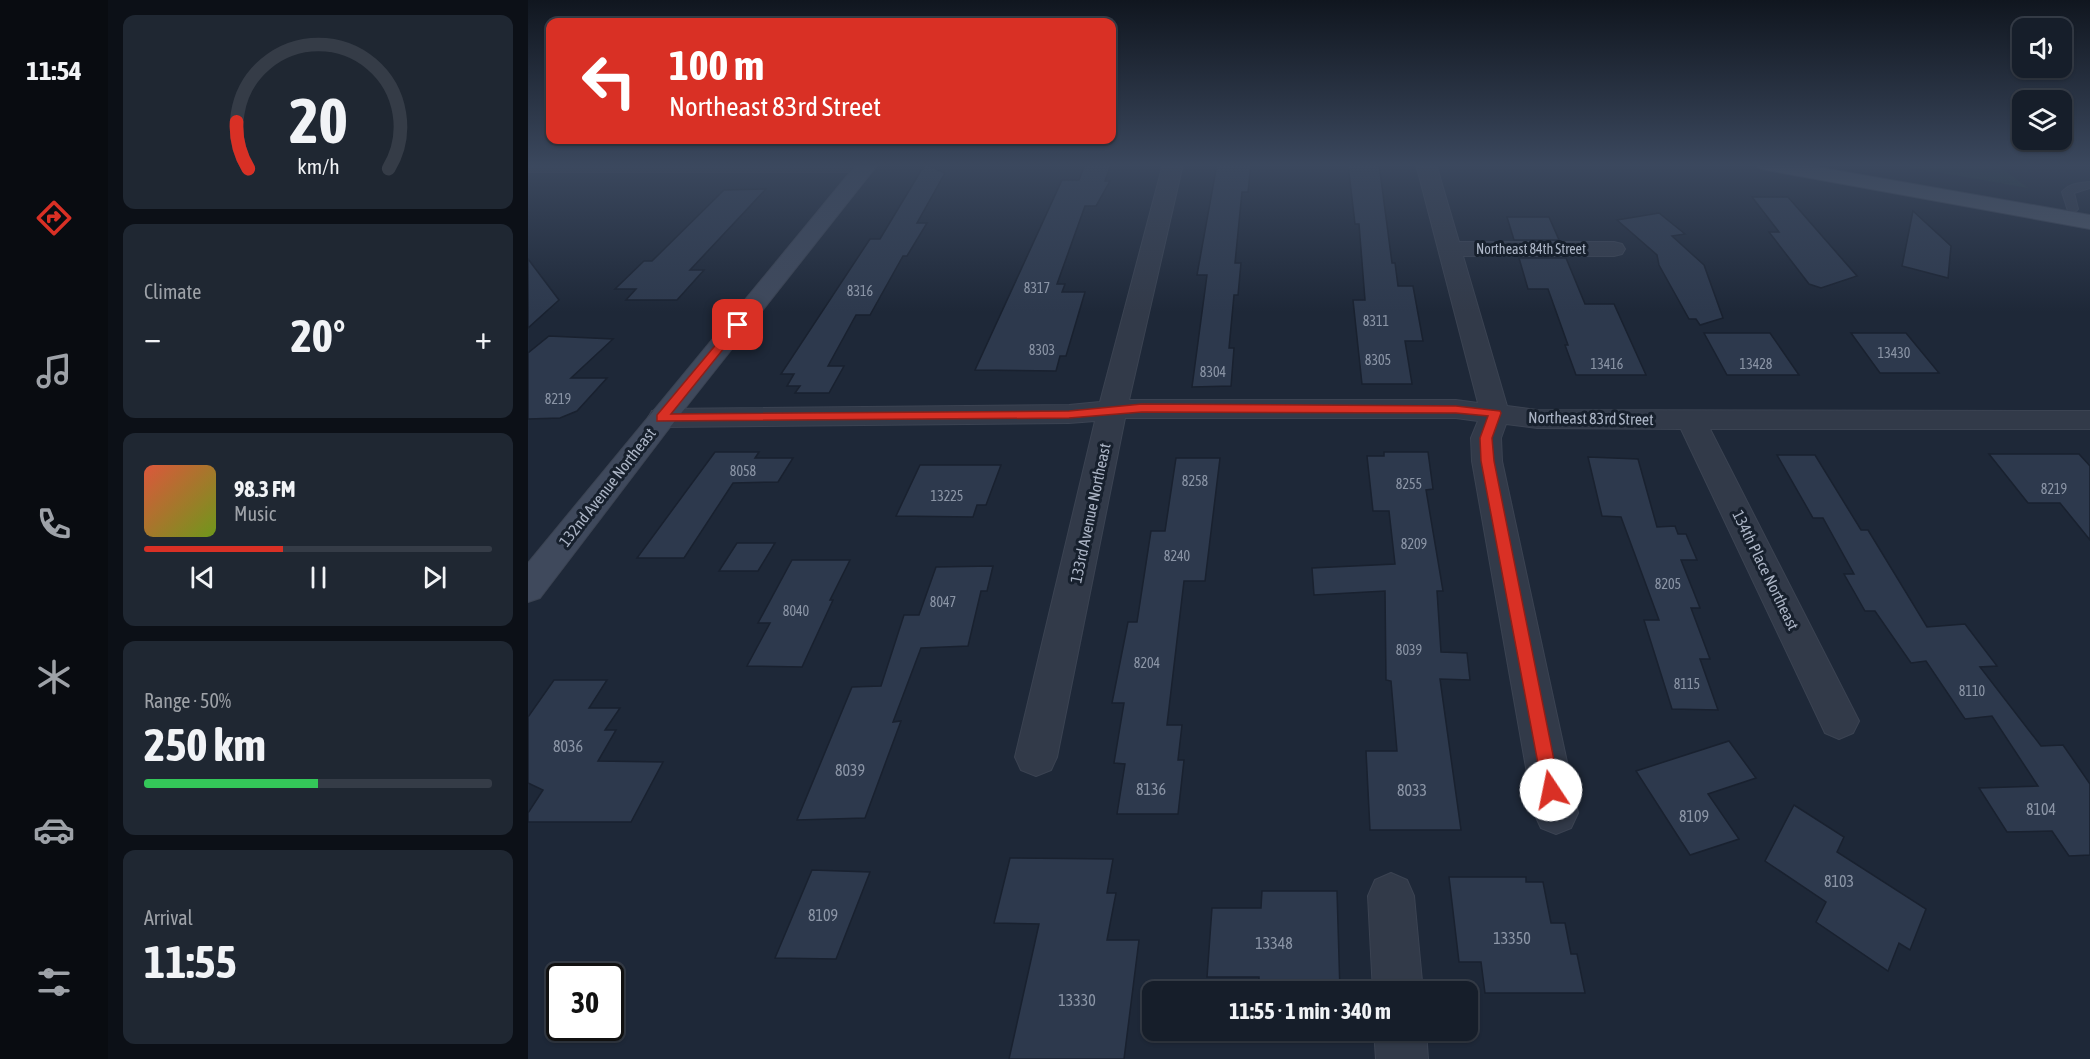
<!DOCTYPE html>
<html lang="en">
<head>
<meta charset="utf-8">
<style>
	:root { --surface:#161e2a; --page:#1f2732; --text:#f1f3f6; --muted:#9ea2a8; --line:#353c47; --accent:#d93025 }
	body { margin:0; font-family:"Asap Condensed",sans-serif; background:var(--page); color:var(--text); height:100vh; display:flex; flex-direction:column; font-size:22px; white-space:nowrap }
	* { box-sizing:border-box; margin:0 }
	p { font-size:20px; color:var(--muted) }
	.icon { flex:none; width:33px; height:33px; fill:none; stroke:currentColor; stroke-width:2; stroke-linecap:round; stroke-linejoin:round }
	.map { position:relative; flex:1; overflow:hidden }
	.side { display:flex; flex-direction:column; gap:15px; padding:15px; background:#0c1017; width:420px }
	.side>* { flex:none }
	.top-card { position:absolute; left:18px; top:18px; width:570px; height:126px; border-radius:12px; box-shadow:0 2px 4px #0004,0 0 0 2px var(--line); background:#d93025; color:#fff; overflow:hidden }
	.buttons { position:absolute; left:1484px; top:18px; display:grid; gap:12px }
	.buttons a { display:grid; place-items:center; width:60px; height:60px; border-radius:12px; background:var(--surface); box-shadow:0 2px 4px #0004,0 0 0 2px var(--line); font-size:30px }
	.speed { position:absolute; left:18px; top:963px; display:flex; gap:12px; font-size:30px; font-weight:700; text-align:center }
	.speed>* { display:grid; place-content:center; width:78px; height:78px; border-radius:50%; background:var(--surface); box-shadow:0 2px 4px #0004,0 0 0 2px var(--line); line-height:1 }
	.speed .limit { border:3px solid #111; border-radius:9px; background:#fff; color:#111 }
	.pin { position:absolute; display:grid; place-items:center; width:51px; height:51px; color:#fff; margin:-26px; border-radius:12px; box-shadow:0 3px 9px #0006 }
	.me { position:absolute; width:66px; margin:-33px; rotate:349deg; stroke-linejoin:round; filter:drop-shadow(0 0 4px #0008) }
	.turn { display:flex; align-items:center; gap:21px; height:126px; padding:0 24px; font-size:27px }
	.turn .icon { width:78px; height:78px; stroke-width:2.5 }
	.turn b { display:block; font-size:42px; line-height:51px }
	.big { font-size:45px; font-weight:700; line-height:1.1 }
	.side .tile { flex:1; display:flex; flex-direction:column; justify-content:center; gap:9px; min-width:0; padding:0 21px; border-radius:12px; background:var(--page) }
	.side .dial { align-items:center; gap:0 }
	.dial svg { height:156px; overflow:visible; fill:none; stroke:var(--line); stroke-width:7; stroke-linecap:round; text-anchor:middle }
	.dial text { fill:var(--text); stroke:none }
	.song { display:flex; align-items:center; gap:18px }
	.cover { width:72px; height:72px; border-radius:9px; background:linear-gradient(135deg,hsl(10 70% 55%),hsl(80 70% 35%)) }
	.played { height:6px; border-radius:3px; background:linear-gradient(90deg,var(--accent) 40%,var(--line) 40%) }
	.keys { display:flex; justify-content:space-around; direction:ltr }
	.heat { display:flex; justify-content:space-between; align-items:center; font-size:33px; direction:ltr }
	.charge { height:9px; border-radius:4px; background:linear-gradient(90deg,#34c759 50%,var(--line) 0) }
	.trip { position:absolute; left:614px; top:981px; width:336px; height:60px; border-radius:12px; background:var(--surface); box-shadow:0 2px 4px #0004,0 0 0 2px var(--line); font-weight:700; line-height:60px; text-align:center }
	main { display:flex; flex:1; min-height:0 }
	.tabs { display:flex; flex-direction:column; width:108px; justify-content:space-around; align-items:center; background:#090c11; color:var(--muted) }
	.tabs .icon { width:42px; height:42px }
	.tabs .current { color:var(--accent) }
	.tabs b { font-size:27px; color:var(--text) }
	.map>svg:first-child { display:block }
	.green { fill:#203639 }
	.building { fill:#2d394d; stroke:#19212f; stroke-width:1.5 }
	.lines { fill:none; stroke-linecap:round; stroke-linejoin:round }
	.service-casing { stroke:#3b4352; stroke-width:2 }
	.minor-casing { stroke:#3b4352; stroke-width:2 }
	.secondary-casing { stroke:#3b4352; stroke-width:2 }
	.primary-casing { stroke:#3b4352; stroke-width:2 }
	.service { fill:#323a49; fill-rule:evenodd }
	.minor { fill:#323a49; fill-rule:evenodd }
	.secondary { fill:#3f495c; fill-rule:evenodd }
	.primary { fill:#4f5969; fill-rule:evenodd }
	.route { fill:#d93025; stroke:#8d1f18; stroke-width:1.5 }
	.labels { text-anchor:middle; stroke-width:6; stroke-linejoin:round; paint-order:stroke }
	.far-street-label { font-size:14px; fill:#acb5c6; stroke:#17202d }
	.number-label { font-size:14px; fill:#8b95a6 }
	.street-label { font-size:16px; fill:#acb5c6; stroke:#17202d }
	.near-number-label { font-size:16px; fill:#8b95a6 }
</style>
</head>
<body>
<main>
<nav class="tabs">
<b>11:54</b>
<svg class="icon current" aria-label="directions" viewBox="0 0 24 24"><path d="M12 3l9 9-9 9-9-9zM9 14v-3h6M13 9l2 2-2 2"/></svg>
<svg class="icon" aria-label="music" viewBox="0 0 24 24"><path d="M9 18V5l10-2v13"/><circle cx="6" cy="18" r="3"/><circle cx="16" cy="16" r="3"/></svg>
<svg class="icon" aria-label="phone" viewBox="0 0 24 24"><path d="M5 4h4l2 5-3 2q2 4 5 5l2-3 5 2v4C11 20 4 13 5 4z"/></svg>
<svg class="icon" aria-label="climate" viewBox="0 0 24 24"><path d="M12 3v18M4 7l16 10M4 17L20 7"/></svg>
<svg class="icon" aria-label="car" viewBox="0 0 24 24"><path d="M5 17H2v-5l4-1 3-4h7l3 4 3 1v5h-3M9 17h6M6 11h13"/><circle cx="7" cy="17" r="2"/><circle cx="17" cy="17" r="2"/></svg>
<svg class="icon" aria-label="filters" viewBox="0 0 24 24"><path d="M4 7h16M4 17h16"/><circle cx="9" cy="7" r="2"/><circle cx="15" cy="17" r="2"/></svg>
</nav>
<section class="side">
<div class="tile dial"><svg viewBox="0 0 100 80">
<path d="M14 69A42 42 0 1 1 86 69"/>
<path d="M14 69A42 42 0 0 1 8 45" stroke="#d93025"/>
<text x="50" y="56" font-size="32" font-weight="700">20</text>
<text x="50" y="72" font-size="11">km/h</text>
</svg></div>
<div class="tile"><p>Climate</p>
<div class="heat"><a>−</a><b class="big">20°</b><a>+</a></div>
</div>
<div class="tile">
<div class="song"><i class="cover"></i><div><b>98.3 FM</b><p>Music</p></div></div>
<div class="played"></div>
<div class="keys"><svg class="icon" aria-label="previous" viewBox="0 0 24 24"><path d="M18 5L8 12l10 7zM5 5v14"/></svg><svg class="icon" aria-label="pause" viewBox="0 0 24 24"><path d="M8 5v14M16 5v14"/></svg><svg class="icon" aria-label="next" viewBox="0 0 24 24"><path d="M6 5l10 7-10 7zM19 5v14"/></svg></div>
</div>
<div class="tile"><p>Range · 50%</p><b class="big">250 km</b><div class="charge"></div></div>
<div class="tile"><p>Arrival</p><b class="big">11:55</b></div>
</section>
<div class="map">
<svg width="1562" height="1059" viewBox="0 0 1562 1059">
	<rect width="100%" height="100%" fill="#1e2838"/>
	<path class="green" d="M1363,164h105l32,24z"/>
	<g class="building">
		<path d="M397,164l20,9 -28,50h10l-20,33h-4l-33,59h-14l-28,51h16l-15,27h-34l5,-7h-13l7,-12h-13l89,-135h10z"/>
		<path d="M557,164h26l-6,17h5l-14,25h-11l-28,78h8l-3,8h23l-19,64h-6l-4,15 -81,-1 87,-190h17z"/>
		<path d="M689,164h34l-3,28h-6l-7,71h6l-3,32h-4l-5,53h5l-3,38 -39,1 15,-112h-10z"/>
		<path d="M820,164h31l13,99h3l3,23h15l10,55h-18l7,43h-50l-9,-84h12l-6,-76h-4z"/>
		<path d="M238,189l-76,81h14l-27,30h-51l10,-11h-21l29,-28h8l72,-71z"/>
		<path d="M1224,197h36l69,79 -36,12 -12,-4 -40,-52h10z"/>
		<path d="M1385,211l38,35 -3,32 -46,-12z"/>
		<path d="M1131,213l26,21 -13,2 32,29 19,53 -23,7 -4,-6h-7l-30,-54 -2,-10 -40,-35z"/>
		<path d="M979,217h42l10,23h-45z"/>
		<path d="M991,258h47l19,46h29l32,71h-70l-11,-30h3l-20,-56h-20z"/>
		<path d="M0,259l31,41 -31,28z"/>
		<path d="M1176,333h66l29,42h-72z"/>
		<path d="M1323,333h55l33,40h-59z"/>
		<path d="M21,336l64,3 -42,39h36l-30,33 -17,7 -32,1v-66z"/>
		<path d="M187,452h44l-4,6h38l-15,24 -45,1 -49,75h-47z"/>
		<path d="M856,452h44l5,37 -7,1 17,101h-6l4,61 26,1 3,27 -30,-1 21,151h-91l-4,-79h31l-6,-70 -5,-1 -1,-89 -71,4 -2,-27 83,-4 -6,-53h-16l-6,-55h17z"/>
		<path d="M1461,454h90l11,12v74l-30,-37h-32z"/>
		<path d="M1249,455h38l46,75h7l59,97 38,-3 32,42 -17,1 61,79 22,-1 27,39v71l-21,1 -17,-25 -45,1 -28,-44 59,-2 -46,-70 -27,3 -39,-58 -15,2 -36,-52h-10l-21,-37h10l-31,-56h-10z"/>
		<path d="M1060,457l50,2 19,68 18,-1 3,8h8l11,26h-16l19,48h-9l19,51h-10l18,51 -46,-1 -28,-89h15l-38,-103 -19,-1z"/>
		<path d="M648,458h44l-15,123h-21l-17,144h15l-4,35h6l-6,54h-61l8,-50 -11,-1 10,-60h-12l16,-81h9l14,-91h14z"/>
		<path d="M392,465h81l-15,40h-9l-4,12 -77,-1z"/>
		<path d="M209,543h38l-17,28h-39z"/>
		<path d="M264,560h58l-20,40h3l-31,67 -55,-1 23,-43h-12z"/>
		<path d="M465,566l-6,25h-6l-13,55 -47,2 -28,74 8,-1 -36,97 -68,2 55,-133 29,-1 23,-71h15l17,-48z"/>
		<path d="M26,680h53l-18,28h31l-15,22h11l-18,31 65,1 -32,60h-103v-9l15,-23 -15,-7v-66z"/>
		<path d="M1201,741l27,37 -48,16 31,45 -49,16 -54,-84z"/>
		<path d="M1266,805l50,32 -7,15 89,57 -16,41 -11,-7 -11,28 -72,-49 10,-20 -61,-41z"/>
		<path d="M482,858l103,1 -6,34h9l-9,47h32l-15,119h-115l30,-135 -45,-1z"/>
		<path d="M284,870l58,2 -34,87 -61,-1z"/>
		<path d="M921,877h77v5h17l8,41h14l6,31h6l8,39h-100l-4,-31h-22z"/>
		<path d="M734,891h75l3,101h-81v-15h-52l5,-69h49z"/>
	</g>
	<g class="lines">
		<g class="service-casing">
			<path id="service" d="M1562,182v6l-16,5 4,16 -2,2h-8l-6,-19c8,-9 17,-9 28,-10z"/>
		</g>
		<g class="minor-casing">
			<g id="minor">
				<path d="M0,164h348l1,2 -3,4 -7,2h-339z"/>
				<path d="M635,164h20l-54,236h327l22,3 -62,-239h20l23,78h155l8,2 3,5 -3,5 -8,2h-151l44,150 30,4 553,1v18h-380l149,292 -6,12 -14,6 -14,-6 -144,-304 -144,-1 -31,-4 -5,14 1,23 76,352 -7,15 -15,6 -15,-6 -7,-15 -62,-352 -1,-23 7,-17 -22,-3h-331l-68,339 -6,13 -15,6 -15,-6 -6,-13 80,-336 -26,2 -407,4 -10,-2 -4,-7 4,-7 10,-2 407,-4 31,-3z"/>
				<path d="M863,873l16,7 7,16 9,96h-50l-5,-96 7,-16z"/>
				<path d="M846,1030h52l2,29h-52z"/>
			</g>
		</g>
		<g class="secondary-casing">
			<path id="secondary" d="M329,164h21l-211,267 -127,167 -12,4v-39z"/>
		</g>
		<g class="primary-casing">
			<path id="primary" d="M1228,164h44l290,51v14l-324,-59 -7,-2z"/>
		</g>
		<use href="#service" class="service"/>
		<use href="#minor" class="minor"/>
		<use href="#secondary" class="secondary"/>
		<use href="#primary" class="primary"/>
	</g>
	<linearGradient id="sky" x2="0" y2="1"><stop stop-color="#10161f"/><stop offset="0.53" stop-color="#3b485e"/><stop offset="1" stop-color="#3b485e" stop-opacity="0"/></linearGradient>
	<rect width="1562" height="312" fill="url(#sky)"/>
	<path class="route" d="M210,322l3,1v4l-70,87 398,-3 73,-7 314,2 44,5 1,2 -9,25 2,23 66,329 -3,5 -6,3 -6,-3 -2,-5 -62,-329 -1,-23 8,-22 -32,-3 -314,-1 -73,6 -412,3v-6l77,-92z"/>
	<g class="labels">
		<g class="far-street-label">
			<text x="1003" y="254">Northeast 84th Street</text>
		</g>
		<g class="number-label">
			<text x="509" y="293">8317</text>
			<text x="332" y="296">8316</text>
			<text x="848" y="326">8311</text>
			<text x="514" y="355">8303</text>
			<text x="1366" y="358">13430</text>
			<text x="850" y="365">8305</text>
			<text x="1079" y="369">13416</text>
			<text x="1228" y="369">13428</text>
			<text x="685" y="377">8304</text>
			<text x="30" y="404">8219</text>
			<text x="215" y="476">8058</text>
			<text x="667" y="486">8258</text>
			<text x="881" y="489">8255</text>
			<text x="1526" y="494">8219</text>
			<text x="419" y="501">13225</text>
			<text x="886" y="549">8209</text>
			<text x="649" y="561">8240</text>
			<text x="1140" y="589">8205</text>
			<text x="415" y="607">8047</text>
			<text x="268" y="616">8040</text>
			<text x="881" y="655">8039</text>
			<text x="619" y="668">8204</text>
			<text x="1159" y="689">8115</text>
			<text x="1444" y="696">8110</text>
		</g>
		<g class="street-label">
			<text transform="translate(1063 418) rotate(1)" y="6">Northeast 83rd Street</text>
			<text transform="translate(79 487) rotate(-52)" y="6">132nd Avenue Northeast</text>
			<text transform="translate(562 513) rotate(-78)" y="6">133rd Avenue Northeast</text>
			<text transform="translate(1238 570) rotate(64)" y="6">134th Place Northeast</text>
		</g>
		<g class="near-number-label">
			<text x="40" y="752">8036</text>
			<text x="322" y="776">8039</text>
			<text x="623" y="795">8136</text>
			<text x="884" y="796">8033</text>
			<text x="1513" y="815">8104</text>
			<text x="1166" y="822">8109</text>
			<text x="1311" y="887">8103</text>
			<text x="295" y="921">8109</text>
			<text x="984" y="944">13350</text>
			<text x="746" y="949">13348</text>
			<text x="549" y="1006">13330</text>
		</g>
	</g>
</svg>
<div class="buttons">
<a><svg class="icon" aria-label="sound" viewBox="0 0 24 24"><path d="M4 9h4l5-4v14l-5-4H4zM17 9q2 3 0 6"/></svg></a>
<a><svg class="icon" aria-label="layers" viewBox="0 0 24 24"><path d="M12 4l9 5-9 5-9-5zM3 14l9 5 9-5"/></svg></a>
</div>
<div class="speed"><div class="limit">30</div></div>
<div class="pin" style="left:210px;top:325px;background:#d93025"><svg class="icon" aria-label="arrive" viewBox="0 0 24 24"><path d="M6 21V4h12l-3 4 3 4H6"/></svg></div>
<svg class="me" style="left:1023px;top:790px" viewBox="-20 -20 40 40"><circle r="19" fill="#fff"/><path d="M0-13L10 11 0 6-10 11z" fill="#d93025"/></svg>
<div class="trip">11:55 · 1 min · 340 m</div>
<div class="top-card">
<div class="turn"><svg class="icon" aria-label="left" viewBox="0 0 24 24"><path d="M17 20v-9H6M10 6l-5 5 5 5"/></svg><div><b>100 m</b>Northeast 83rd Street</div></div>
</div>
</div>
</main>
</body>
</html>
